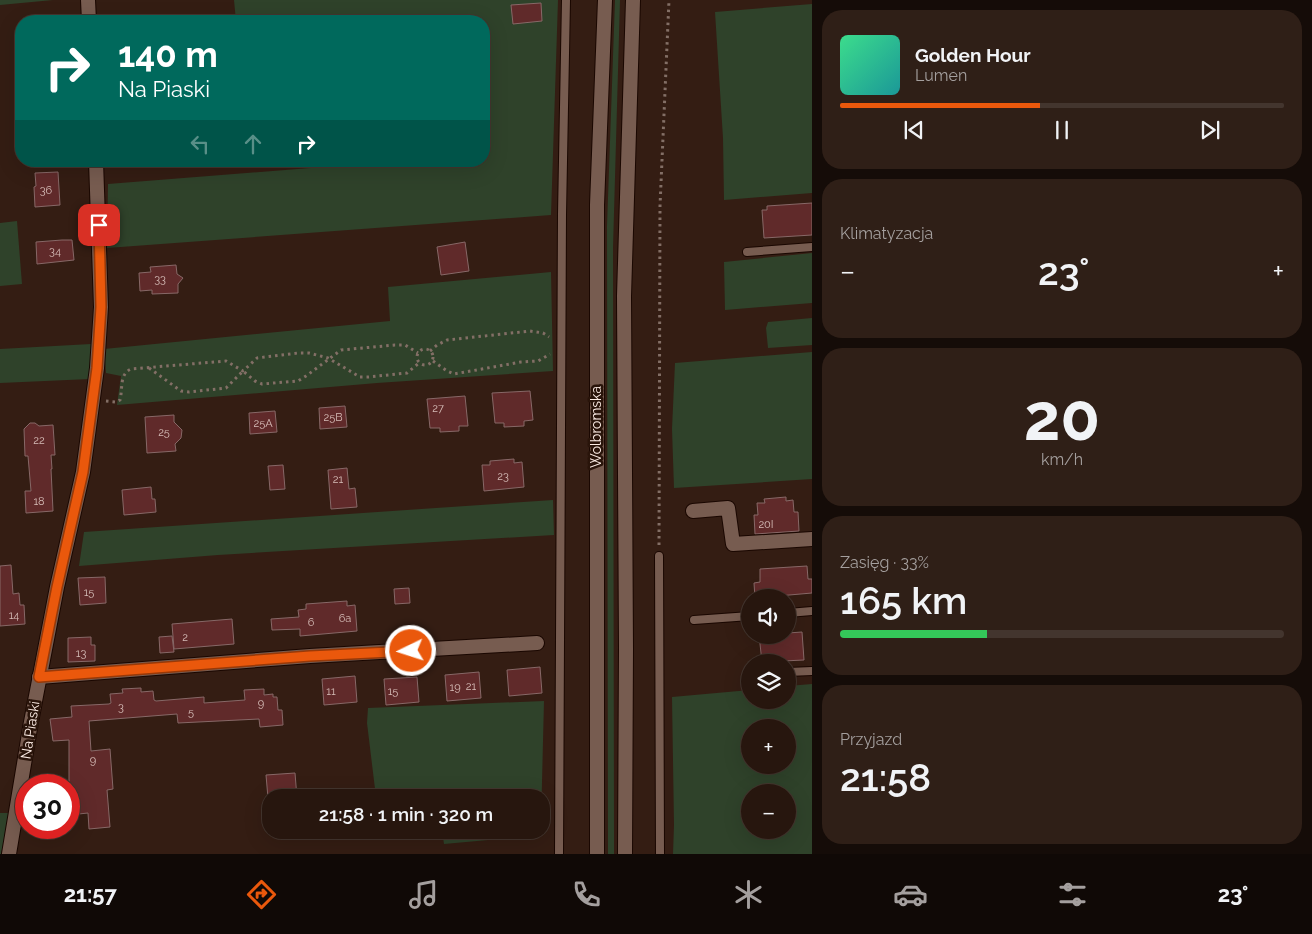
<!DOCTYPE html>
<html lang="pl">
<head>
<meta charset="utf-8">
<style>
	:root { --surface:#27160e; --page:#2f1f17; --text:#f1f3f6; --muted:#a49f9e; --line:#43352e; --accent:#ea580c }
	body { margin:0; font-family:Raleway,sans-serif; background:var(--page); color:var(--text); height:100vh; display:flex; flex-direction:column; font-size:19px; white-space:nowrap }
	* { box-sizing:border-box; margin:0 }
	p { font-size:16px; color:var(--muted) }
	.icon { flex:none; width:28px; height:28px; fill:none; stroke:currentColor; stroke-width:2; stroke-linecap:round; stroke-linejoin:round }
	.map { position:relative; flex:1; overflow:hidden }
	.panel { display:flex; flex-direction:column; gap:10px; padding:10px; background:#150c08; width:500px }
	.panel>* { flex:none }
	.banner { position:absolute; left:15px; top:15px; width:475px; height:152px; border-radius:20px; box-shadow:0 5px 20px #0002,0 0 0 1px var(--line); background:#00695c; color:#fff; overflow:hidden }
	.controls { position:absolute; left:741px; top:589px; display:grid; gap:10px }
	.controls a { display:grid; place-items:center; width:55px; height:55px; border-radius:50%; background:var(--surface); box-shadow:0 5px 20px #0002,0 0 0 1px var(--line); font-size:25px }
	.speed { position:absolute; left:15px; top:774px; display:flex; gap:10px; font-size:25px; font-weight:700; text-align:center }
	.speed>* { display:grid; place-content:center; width:65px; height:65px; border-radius:50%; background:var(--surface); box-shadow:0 5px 20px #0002,0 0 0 1px var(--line); line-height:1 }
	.speed .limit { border:8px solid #d22; background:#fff; color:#111 }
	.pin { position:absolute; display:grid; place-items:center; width:42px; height:42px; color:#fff; margin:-21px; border-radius:10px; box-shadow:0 2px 8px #0006 }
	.me { position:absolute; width:55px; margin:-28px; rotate:266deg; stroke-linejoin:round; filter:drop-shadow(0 0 4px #0008) }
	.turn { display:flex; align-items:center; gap:18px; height:105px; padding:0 20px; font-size:22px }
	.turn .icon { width:65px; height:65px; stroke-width:2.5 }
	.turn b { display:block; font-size:35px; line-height:42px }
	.lanes { display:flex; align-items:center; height:48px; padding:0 20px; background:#0003; justify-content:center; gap:25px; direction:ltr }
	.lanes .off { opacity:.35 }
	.big { font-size:38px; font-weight:600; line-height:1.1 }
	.panel .widget { flex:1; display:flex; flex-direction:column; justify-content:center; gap:8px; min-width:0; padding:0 18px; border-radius:20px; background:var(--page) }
	.panel .dial { align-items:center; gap:0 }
	.dial b { font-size:65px; line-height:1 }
	.song { display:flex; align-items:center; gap:15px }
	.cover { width:60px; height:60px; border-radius:8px; background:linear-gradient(135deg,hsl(150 70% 55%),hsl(180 70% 35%)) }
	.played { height:5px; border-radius:2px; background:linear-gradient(90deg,var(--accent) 45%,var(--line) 45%) }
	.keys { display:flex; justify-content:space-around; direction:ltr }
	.heat { display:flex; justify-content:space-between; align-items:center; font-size:28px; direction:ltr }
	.charge { height:8px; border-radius:4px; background:linear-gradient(90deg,#34c759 33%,var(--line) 0) }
	.trip { position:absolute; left:262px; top:789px; width:288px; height:50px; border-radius:20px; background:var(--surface); box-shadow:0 5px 20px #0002,0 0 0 1px var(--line); font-weight:600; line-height:50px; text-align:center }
	.tabs { display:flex; height:80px; justify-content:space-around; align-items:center; background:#100906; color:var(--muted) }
	.tabs .icon { width:35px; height:35px }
	.tabs .on { color:var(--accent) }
	.tabs b { font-size:22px; color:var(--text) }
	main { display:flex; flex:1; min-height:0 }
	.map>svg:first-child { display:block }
	.green { fill:#2f422a; fill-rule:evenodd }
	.building { fill:#602a2a; stroke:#876867 }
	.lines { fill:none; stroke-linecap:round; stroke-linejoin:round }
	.service-casing { stroke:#1a0701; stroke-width:10 }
	.minor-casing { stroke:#1a0701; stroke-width:16 }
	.secondary-casing { stroke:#1a0701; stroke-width:16 }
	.path { stroke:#836f66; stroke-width:3; stroke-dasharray:2.5 4; stroke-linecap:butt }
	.service { stroke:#775c50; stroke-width:8 }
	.minor { stroke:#775c50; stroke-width:14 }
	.secondary { stroke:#775c50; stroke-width:14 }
	.route-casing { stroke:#983908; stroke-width:12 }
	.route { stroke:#ea580c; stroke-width:9 }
	.labels { text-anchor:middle; stroke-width:5; stroke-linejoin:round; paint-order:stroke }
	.number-label { font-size:11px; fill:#d6bdb8 }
	.street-label { font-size:14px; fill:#feeee7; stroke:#29140a }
</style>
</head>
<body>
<main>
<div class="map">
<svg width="812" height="854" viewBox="0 0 812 854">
	<rect width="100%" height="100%" fill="#341d13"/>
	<g class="green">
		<path d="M0,0h53l-53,5z"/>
		<path d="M234,0h324l-7,215 -444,33 1,-64 265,-21v-2h111v-140h-248z"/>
		<path d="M615,0h5l-7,248 1,582v24h-6l-1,-628z"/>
		<path d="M812,4v189l-88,7 -1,-62 -8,-126z"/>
		<path d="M17,221l5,63 -22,2v-63z"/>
		<path d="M812,253v50l-87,7 -1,-48z"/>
		<path d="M551,272l2,99 -176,12 -260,22 4,-29 -15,-3 -2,-24 286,-28 -2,-34z"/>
		<path d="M812,318v27l-44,3 -2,-20 2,-6z"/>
		<path d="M91,344l-1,35 -90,4v-34z"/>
		<path d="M812,352v127l-138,9 -2,-59 3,-66z"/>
		<path d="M553,500l1,35 -336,20 -139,11 5,-34z"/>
		<path d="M812,684v170h-139l1,-29 -2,-128 78,-7v10h38v-14zM750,728h38v37h-38zM788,792v38h-38v-38z"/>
		<path d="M544,701l-3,122v-25l-165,-1 -9,-74 1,-15z"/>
		<path d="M0,813h11l-10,41h-1z"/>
		<path d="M442,830h99v5l-97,9z"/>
	</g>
	<g class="building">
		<path d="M541,3l1,18 -29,3 -2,-19z"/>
		<path d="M58,172l2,33 -25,2 -1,-20 2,-1 -1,-13z"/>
		<path d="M812,203v32l-48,3 -2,-28h5v-4z"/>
		<path d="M62,240h10l2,20 -37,4 -1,-22z"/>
		<path d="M465,242l4,29 -28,4 -4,-28z"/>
		<path d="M176,265l1,9 6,4 -5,6v9l-26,1v-4l-12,1 -1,-18 12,-1 -1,-5z"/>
		<path d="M530,391l3,29 -9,1v5l-20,1v-4h-9l-3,-30z"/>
		<path d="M465,396l3,30h-9v5l-19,1v-4h-10l-3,-29z"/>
		<path d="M345,406l2,21 -27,2 -1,-21z"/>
		<path d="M275,411l2,21 -27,2 -1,-21z"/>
		<path d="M174,415v7l8,8 -1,8 -6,6 1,7 -29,2 -2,-36z"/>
		<path d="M30,423h5l4,3 14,-1 2,30h-4l1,14h-1l2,42 -27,2 -1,-22h6l-3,-35h-3l-1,-27z"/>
		<path d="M514,459v4l8,-1 2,25 -40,4 -2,-26h8v-4z"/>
		<path d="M283,465l2,24 -15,1 -2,-24z"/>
		<path d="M347,468l2,21 6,-1 2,19 -26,2 -3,-39z"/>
		<path d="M151,487l1,12h3l1,13 -32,3 -2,-25z"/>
		<path d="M786,497v4l7,-1 1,12h4l1,19 -44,3 -1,-19h4l-1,-12h8l-1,-4z"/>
		<path d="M11,565l2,29 6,-1 1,12h4l1,19 -25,2v-60z"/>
		<path d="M807,566l1,13h4v14l-57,5 -1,-15 6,-1v-13z"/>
		<path d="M105,577l1,26 -26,2 -2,-27z"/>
		<path d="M409,588l1,15 -15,1 -1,-15z"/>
		<path d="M347,601v5l8,-1 2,26 -57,5v-7l-28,1 -1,-11 28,-2 -1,-7 8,-1v-5z"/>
		<path d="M232,619l2,25 -60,5 -2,-25z"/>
		<path d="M802,632l2,28 -42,2 -3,-27h29v-2z"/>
		<path d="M172,636l2,16 -14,1 -1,-16z"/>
		<path d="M91,637v8h4v16l-27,1v-24z"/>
		<path d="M540,667l2,26 -33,3 -2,-26z"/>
		<path d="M479,672l2,26 -34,3 -2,-26z"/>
		<path d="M355,676l2,26 -33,3 -2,-26z"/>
		<path d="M417,677l2,25 -33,3 -2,-26z"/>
		<path d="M141,688v4l12,-1 1,9 2,1 48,-4v6l41,-3 -1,-10 20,-1v6l9,-1v3h4l1,13h4l1,15 -23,2 -1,-8 -81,4 -1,-9 -88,7 2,30 19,-2 3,40 -6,1 3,37 -21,2 -1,-16 -19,2v-75l-16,1 -3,-22 22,-2 -1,-11 38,-2 2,-1 -1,-9 13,-1 -1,-4z"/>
		<path d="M295,773l2,25h-29l-2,-23z"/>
	</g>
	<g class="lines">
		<g class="service-casing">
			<g id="service">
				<path d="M747,252l65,-5"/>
				<path d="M659,556l1,298"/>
				<path d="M788,613l24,-2"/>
				<path d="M694,620l56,-4"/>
				<path d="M788,672l24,-1"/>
				<path d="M559,854l3,-640 4,-214"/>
			</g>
		</g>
		<g class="minor-casing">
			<g id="minor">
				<path d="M88,0l1,21"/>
				<path d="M693,511l35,-3 5,36 79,-5"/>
				<path d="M39,677l271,-21 227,-13"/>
				<path d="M9,854l22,-132 26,-135 26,-115 14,-104 4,-61 -5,-146"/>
			</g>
		</g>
		<g class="secondary-casing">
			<g id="secondary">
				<path d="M597,854v-649l8,-205"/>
				<path d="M625,854l1,-206 -2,-352 9,-296"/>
			</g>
		</g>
		<g class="path">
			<circle cx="425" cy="357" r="8"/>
			<path d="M430,351l7,-6 10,-5 83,-9 13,2 6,4"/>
			<path d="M433,361l14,10 7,3 67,-12 17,-1 12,-7"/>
			<path d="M149,368l32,23 8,1 37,-4 17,-17 12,10 7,3 36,-3 8,-5 35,-26 54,-5h10l13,8"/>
			<path d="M106,401l10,1 4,-2c3,-11 -1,-26 11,-31l95,-8 17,10 14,-13 41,-5h11l19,5 32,19h8l39,-4 12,-10"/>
			<path d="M659,545l1,-339 9,-206"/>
		</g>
		<use href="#service" class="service"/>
		<use href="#minor" class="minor"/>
		<use href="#secondary" class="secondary"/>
	</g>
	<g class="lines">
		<g class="route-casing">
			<path id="route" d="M99,225l2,82 -4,61 -14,104 -26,115 -18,90 271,-21 101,-5"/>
		</g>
		<use href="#route" class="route"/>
	</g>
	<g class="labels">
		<g class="number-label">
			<text x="46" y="194">36</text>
			<text x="55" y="255">34</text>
			<text x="160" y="283">33</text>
			<text x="438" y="412">27</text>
			<text x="333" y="421">25B</text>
			<text x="263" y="427">25A</text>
			<text x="164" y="436">25</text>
			<text x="39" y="444">22</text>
			<text x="503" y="480">23</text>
			<text x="338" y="483">21</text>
			<text x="39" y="505">18</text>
			<text x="766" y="528">20I</text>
			<text x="89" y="596">15</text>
			<text x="14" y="619">14</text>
			<text x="345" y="622">6a</text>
			<text x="311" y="626">6</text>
			<text x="185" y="641">2</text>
			<text x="81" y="657">13</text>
			<text x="471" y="690">21</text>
			<text x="455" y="691">19</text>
			<text x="331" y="695">11</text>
			<text x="393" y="695">15</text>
			<text x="261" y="707">9</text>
			<text x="121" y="711">3</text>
			<text x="191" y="716">5</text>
			<text x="93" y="764">9</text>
		</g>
		<g class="street-label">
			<text transform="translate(596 427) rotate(-90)" y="5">Wolbromska</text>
			<text transform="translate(30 730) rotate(-81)" y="5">Na Piaski</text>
		</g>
	</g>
</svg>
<div class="controls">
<a><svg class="icon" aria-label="sound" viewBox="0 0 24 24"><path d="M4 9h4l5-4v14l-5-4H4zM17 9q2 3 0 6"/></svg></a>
<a><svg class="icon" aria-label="layers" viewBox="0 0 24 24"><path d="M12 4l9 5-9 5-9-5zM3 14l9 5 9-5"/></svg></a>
<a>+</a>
<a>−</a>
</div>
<div class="speed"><div class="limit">30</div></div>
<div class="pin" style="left:99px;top:225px;background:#d93025"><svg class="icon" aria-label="arrive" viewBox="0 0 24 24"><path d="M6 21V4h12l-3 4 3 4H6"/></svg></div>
<svg class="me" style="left:411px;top:651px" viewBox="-20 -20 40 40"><circle r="17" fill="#ea580c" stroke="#fff" stroke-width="3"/><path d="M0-11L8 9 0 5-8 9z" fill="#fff"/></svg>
<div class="trip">21:58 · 1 min · 320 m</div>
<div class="banner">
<div class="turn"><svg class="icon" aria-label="right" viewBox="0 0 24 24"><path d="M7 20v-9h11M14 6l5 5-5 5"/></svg><div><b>140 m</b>Na Piaski</div></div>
<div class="lanes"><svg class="icon off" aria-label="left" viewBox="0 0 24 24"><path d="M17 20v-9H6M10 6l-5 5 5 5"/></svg><svg class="icon off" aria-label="ahead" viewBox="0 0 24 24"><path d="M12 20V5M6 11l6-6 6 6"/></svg><svg class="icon" aria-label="right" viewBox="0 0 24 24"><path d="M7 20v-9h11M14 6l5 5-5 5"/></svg></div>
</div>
</div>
<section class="panel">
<div class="widget">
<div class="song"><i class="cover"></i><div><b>Golden Hour</b><p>Lumen</p></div></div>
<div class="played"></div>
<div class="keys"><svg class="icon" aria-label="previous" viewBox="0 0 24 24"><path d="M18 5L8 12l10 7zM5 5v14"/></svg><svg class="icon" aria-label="pause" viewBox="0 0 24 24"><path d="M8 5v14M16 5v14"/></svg><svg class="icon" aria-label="next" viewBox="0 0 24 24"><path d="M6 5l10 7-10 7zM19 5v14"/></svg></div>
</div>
<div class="widget"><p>Klimatyzacja</p>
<div class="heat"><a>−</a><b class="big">23°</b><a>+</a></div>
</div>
<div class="widget dial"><b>20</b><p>km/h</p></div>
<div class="widget"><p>Zasięg · 33%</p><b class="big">165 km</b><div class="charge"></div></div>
<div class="widget"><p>Przyjazd</p><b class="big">21:58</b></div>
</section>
</main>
<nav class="tabs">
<b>21:57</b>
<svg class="icon on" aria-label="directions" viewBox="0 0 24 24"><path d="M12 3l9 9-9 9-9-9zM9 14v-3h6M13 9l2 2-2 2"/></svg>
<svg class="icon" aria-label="music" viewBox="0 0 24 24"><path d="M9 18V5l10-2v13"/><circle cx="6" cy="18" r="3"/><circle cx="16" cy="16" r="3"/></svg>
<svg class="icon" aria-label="phone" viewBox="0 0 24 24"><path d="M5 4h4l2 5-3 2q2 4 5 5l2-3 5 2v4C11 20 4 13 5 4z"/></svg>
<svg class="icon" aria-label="climate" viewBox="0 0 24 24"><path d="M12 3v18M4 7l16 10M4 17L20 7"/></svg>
<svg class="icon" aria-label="car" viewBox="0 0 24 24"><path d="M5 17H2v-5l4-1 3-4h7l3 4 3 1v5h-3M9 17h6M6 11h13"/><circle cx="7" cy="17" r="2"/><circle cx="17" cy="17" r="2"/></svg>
<svg class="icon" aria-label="filters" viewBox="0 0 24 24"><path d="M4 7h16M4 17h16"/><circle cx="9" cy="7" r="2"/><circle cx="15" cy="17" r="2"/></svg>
<b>23°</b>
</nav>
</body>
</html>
